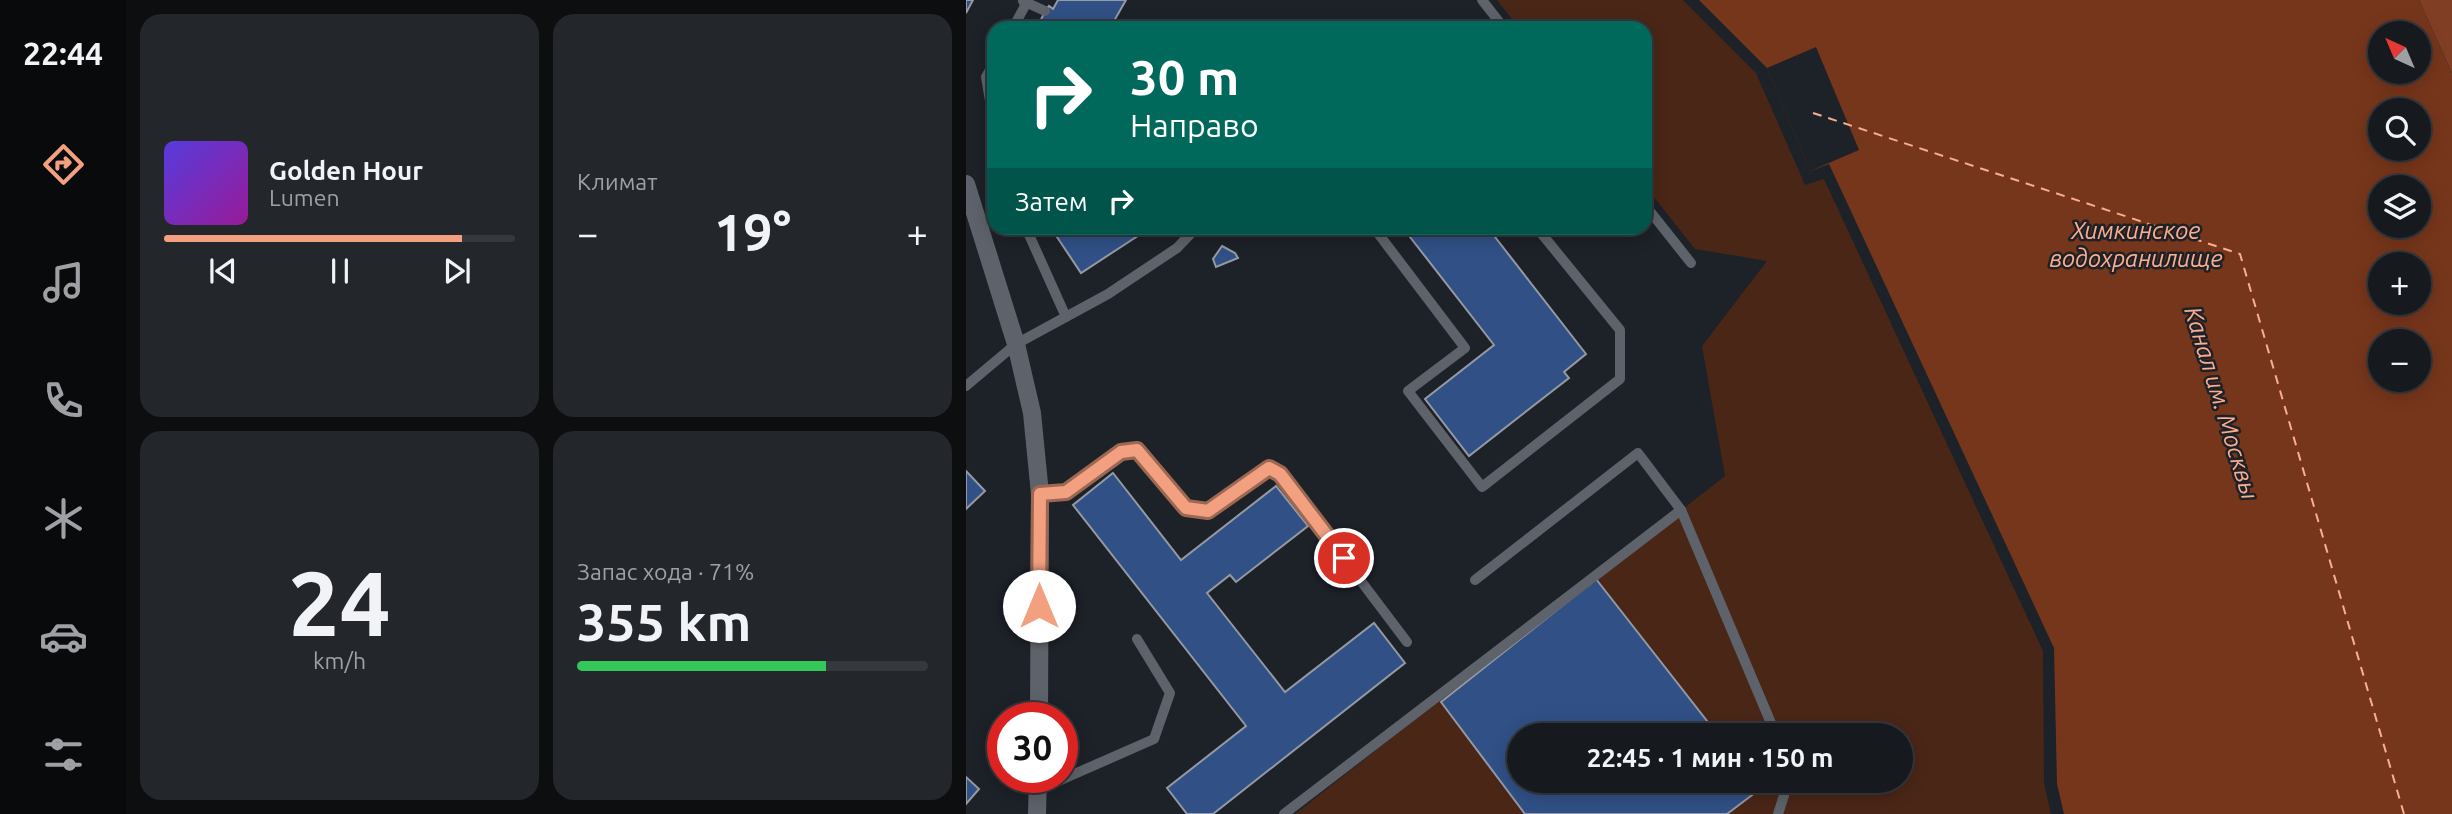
<!DOCTYPE html>
<html lang="ru">
<head>
<meta charset="utf-8">
<style>
	:root { --surface:#16191e; --page:#23262b; --text:#f1f3f6; --muted:#9ea0a4; --line:#35383c; --accent:#f2a080 }
	body { margin:0; font-family:Ubuntu,sans-serif; background:var(--page); color:var(--text); height:100vh; display:flex; flex-direction:column; font-size:26px; white-space:nowrap }
	* { box-sizing:border-box; margin:0 }
	p { font-size:23px; color:var(--muted) }
	.icon { flex:none; width:38px; height:38px; fill:none; stroke:currentColor; stroke-width:2; stroke-linecap:round; stroke-linejoin:round }
	.map { position:relative; flex:1; overflow:hidden }
	.drawer { display:flex; flex-direction:column; gap:14px; padding:14px; background:#0c0e10; width:840px }
	.drawer>* { flex:none }
	.guide { position:absolute; left:21px; top:21px; width:665px; height:214px; border-radius:21px; box-shadow:0 4px 18px #0003,0 0 0 2px var(--line); background:#00695c; color:#fff; overflow:hidden }
	.needle { width:46px; rotate:316deg }
	.controls { position:absolute; left:1402px; top:21px; display:grid; gap:14px }
	.controls a { display:grid; place-items:center; width:63px; height:63px; border-radius:50%; background:var(--surface); box-shadow:0 4px 18px #0003,0 0 0 2px var(--line); font-size:35px }
	.speed { position:absolute; left:21px; top:702px; display:flex; gap:14px; font-size:35px; font-weight:700; text-align:center }
	.speed>* { display:grid; place-content:center; width:91px; height:91px; border-radius:50%; background:var(--surface); box-shadow:0 4px 18px #0003,0 0 0 2px var(--line); line-height:1 }
	.speed .limit { border:10px solid #d22; background:#fff; color:#111 }
	.pin { position:absolute; display:grid; place-items:center; width:60px; height:60px; color:#fff; margin:-30px; border:4px solid #fff; border-radius:50%; box-shadow:0 2px 7px #0007 }
	.me { position:absolute; width:77px; margin:-38px; rotate:0deg; stroke-linejoin:round; filter:drop-shadow(0 0 5px #0008) }
	.turn { display:flex; align-items:center; gap:24px; height:147px; padding:0 28px; font-size:32px }
	.turn .icon { width:91px; height:91px; stroke-width:2.5 }
	.turn b { display:block; font-size:49px; line-height:60px }
	.then { display:flex; align-items:center; height:66px; padding:0 28px; background:#0003; gap:14px; font-size:26px }
	.big { font-size:52px; font-weight:600; line-height:1.1 }
	.drawer .tile { flex:1; display:flex; flex-direction:column; justify-content:center; gap:10px; min-width:0; padding:0 24px; border-radius:21px; background:var(--page) }
	.drawer .dial { align-items:center; gap:0 }
	.dial b { font-size:91px; line-height:1 }
	.song { display:flex; align-items:center; gap:21px }
	.cover { width:84px; height:84px; border-radius:10px; background:linear-gradient(135deg,hsl(250 70% 55%),hsl(300 70% 35%)) }
	.played { height:7px; border-radius:4px; background:linear-gradient(90deg,var(--accent) 85%,var(--line) 85%) }
	.keys { display:flex; justify-content:space-around; direction:ltr }
	.heat { display:flex; justify-content:space-between; align-items:center; font-size:38px; direction:ltr }
	.charge { height:10px; border-radius:5px; background:linear-gradient(90deg,#34c759 71%,var(--line) 0) }
	.drawer .tiles { flex:1; display:grid; gap:14px; grid-template-columns:repeat(2,1fr) }
	.trip { position:absolute; left:541px; top:723px; width:406px; height:70px; border-radius:35px; background:var(--surface); box-shadow:0 4px 18px #0003,0 0 0 2px var(--line); font-weight:600; line-height:70px; text-align:center }
	main { display:flex; flex:1; min-height:0 }
	.menu { display:flex; flex-direction:column; width:126px; justify-content:space-around; align-items:center; background:#090a0c; color:var(--muted) }
	.menu .icon { width:49px; height:49px }
	.menu .on { color:var(--accent) }
	.menu b { font-size:32px; color:var(--text) }
	.map>svg:first-child { display:block }
	.green { fill:#4a2617; fill-rule:evenodd }
	.forest { fill:#803f25 }
	.water { fill:#76361b; fill-rule:evenodd }
	.pier { fill:#1d2128 }
	.lines { fill:none; stroke-linecap:round; stroke-linejoin:round }
	.ferry { stroke:#fcad8e; stroke-width:2; stroke-dasharray:9 7; stroke-linecap:butt }
	.building { fill:#305086; stroke:#9499a2; stroke-width:2 }
	.lane { stroke:#5e636b; stroke-width:10 }
	.street { stroke:#5e636b; stroke-width:18 }
	.route-casing { stroke:#9d6853; stroke-width:18 }
	.route { stroke:#f2a080; stroke-width:12 }
	.labels { text-anchor:middle; stroke-width:5; stroke-linejoin:round; paint-order:stroke }
	.water-label { font-size:24px; font-style:italic; fill:#fcad8e; stroke:#1d2128 }
</style>
</head>
<body>
<main>
<nav class="menu">
<b>22:44</b>
<svg class="icon on" aria-label="directions" viewBox="0 0 24 24"><path d="M12 3l9 9-9 9-9-9zM9 14v-3h6M13 9l2 2-2 2"/></svg>
<svg class="icon" aria-label="music" viewBox="0 0 24 24"><path d="M9 18V5l10-2v13"/><circle cx="6" cy="18" r="3"/><circle cx="16" cy="16" r="3"/></svg>
<svg class="icon" aria-label="phone" viewBox="0 0 24 24"><path d="M5 4h4l2 5-3 2q2 4 5 5l2-3 5 2v4C11 20 4 13 5 4z"/></svg>
<svg class="icon" aria-label="climate" viewBox="0 0 24 24"><path d="M12 3v18M4 7l16 10M4 17L20 7"/></svg>
<svg class="icon" aria-label="car" viewBox="0 0 24 24"><path d="M5 17H2v-5l4-1 3-4h7l3 4 3 1v5h-3M9 17h6M6 11h13"/><circle cx="7" cy="17" r="2"/><circle cx="17" cy="17" r="2"/></svg>
<svg class="icon" aria-label="filters" viewBox="0 0 24 24"><path d="M4 7h16M4 17h16"/><circle cx="9" cy="7" r="2"/><circle cx="15" cy="17" r="2"/></svg>
</nav>
<section class="drawer">
<div class="tiles">
<div class="tile">
<div class="song"><i class="cover"></i><div><b>Golden Hour</b><p>Lumen</p></div></div>
<div class="played"></div>
<div class="keys"><svg class="icon" aria-label="previous" viewBox="0 0 24 24"><path d="M18 5L8 12l10 7zM5 5v14"/></svg><svg class="icon" aria-label="pause" viewBox="0 0 24 24"><path d="M8 5v14M16 5v14"/></svg><svg class="icon" aria-label="next" viewBox="0 0 24 24"><path d="M6 5l10 7-10 7zM19 5v14"/></svg></div>
</div>
<div class="tile"><p>Климат</p>
<div class="heat"><a>−</a><b class="big">19°</b><a>+</a></div>
</div>
<div class="tile dial"><b>24</b><p>km/h</p></div>
<div class="tile"><p>Запас хода · 71%</p><b class="big">355 km</b><div class="charge"></div></div>
</div>
</section>
<div class="map">
<svg width="1486" height="814" viewBox="0 0 1486 814">
	<rect width="100%" height="100%" fill="#1d2128"/>
	<path class="green" d="M531,0h186l73,73 49,112 19,-6 219,472 1,132 7,31h-756l430,-338 -23,-130 65,-85 -72,-12 -50,-63v-158h-126zM553,735h381v45h-381z"/>
	<path class="forest" d="M1453,0h33v73z"/>
	<path class="water" d="M733,0h720l33,73v741h-388l-7,-30 -3,-136 -225,-484 -19,7 -43,-103zM1414,33h38v39h-38zM1414,110h38v39h-38zM1414,187h38v39h-38zM1414,264h38v39h-38zM1414,341h38v39h-38z"/>
	<path class="pier" d="M850,47l43,103 -49,21 -43,-103z"/>
	<g class="lines">
		<path class="ferry" d="M847,113l427,141 164,560"/>
	</g>
	<g class="building">
		<path d="M0,0h7l-7,13z"/>
		<path d="M92,0h68l-16,28h-73l8,-17 4,-5 4,3z"/>
		<path d="M85,228h99l-69,45z"/>
		<path d="M437,228h85l98,126 -22,18 5,6 -100,78 -44,-57 69,-54z"/>
		<path d="M256,246l13,7 3,5 -22,9 -3,-8z"/>
		<path d="M0,471l19,20 -19,18z"/>
		<path d="M147,473l68,87 95,-74 32,40 -72,56 -6,-7 -23,18 78,99 89,-69 31,40 -192,151h-26l-20,-26 79,-62 -173,-221z"/>
		<path d="M630,579l122,156h-199v45h234l7,9 -33,25h-202l-84,-112z"/>
		<path d="M0,777l13,12 -13,15z"/>
	</g>
	<g class="lines">
		<g class="lane">
			<path d="M516,0l22,28"/>
			<path d="M57,1l22,10"/>
			<path d="M47,28l14,-26"/>
			<path d="M28,63l-8,14 8,48"/>
			<path d="M679,205l46,58"/>
			<path d="M60,228l40,89"/>
			<path d="M408,228l91,120 -57,43 74,96 138,-108v-49l-83,-102"/>
			<path d="M0,386l50,-42 92,-50 69,-46 19,-20"/>
			<path d="M74,494l26,-2 55,-40 16,-2 49,58 22,3 61,-43 11,6 127,168"/>
			<path d="M509,580l163,-127 43,57"/>
			<path d="M72,790l116,-51 16,-46 -33,-54"/>
			<path d="M318,814l397,-304 95,225"/>
			<path d="M812,814l11,-34"/>
		</g>
		<g class="street">
			<path d="M0,184l50,160 16,69 8,81 -1,224"/>
			<path d="M71,814l1,-37"/>
		</g>
	</g>
	<g class="lines">
		<g class="route-casing">
			<path id="route" d="M73,606l1,-112 26,-2 55,-40 16,-2 49,58 22,3 61,-43 11,6 64,84"/>
		</g>
		<use href="#route" class="route"/>
	</g>
	<g class="labels">
		<g class="water-label">
			<text x="1170" y="239">Химкинское<tspan x="1170" dy="28">водохранилище</tspan></text>
			<text transform="translate(1255 403) rotate(73)" y="8">Канал им. Москвы</text>
		</g>
	</g>
</svg>
<div class="controls">
<a><svg class="needle" viewBox="-14 -14 28 28"><path d="M0-13l5 13h-10z" fill="#e53935"/><path d="M0 13l5-13h-10z" fill="#9ea0a4"/></svg></a>
<a><svg class="icon" aria-label="search" viewBox="0 0 24 24"><circle cx="10" cy="10" r="6"/><path d="M15 15l6 6"/></svg></a>
<a><svg class="icon" aria-label="layers" viewBox="0 0 24 24"><path d="M12 4l9 5-9 5-9-5zM3 14l9 5 9-5"/></svg></a>
<a>+</a>
<a>−</a>
</div>
<div class="speed"><div class="limit">30</div></div>
<div class="pin" style="left:378px;top:558px;background:#d93025"><svg class="icon" aria-label="arrive" viewBox="0 0 24 24"><path d="M6 21V4h12l-3 4 3 4H6"/></svg></div>
<svg class="me" style="left:73px;top:606px" viewBox="-20 -20 40 40"><circle r="19" fill="#fff"/><path d="M0-13L10 11 0 6-10 11z" fill="#f2a080"/></svg>
<div class="trip">22:45 · 1 мин · 150 m</div>
<div class="guide">
<div class="turn"><svg class="icon" aria-label="right" viewBox="0 0 24 24"><path d="M7 20v-9h11M14 6l5 5-5 5"/></svg><div><b>30 m</b>Направо</div></div>
<div class="then">Затем<svg class="icon" aria-label="right" viewBox="0 0 24 24"><path d="M7 20v-9h11M14 6l5 5-5 5"/></svg></div>
</div>
</div>
</main>
</body>
</html>
